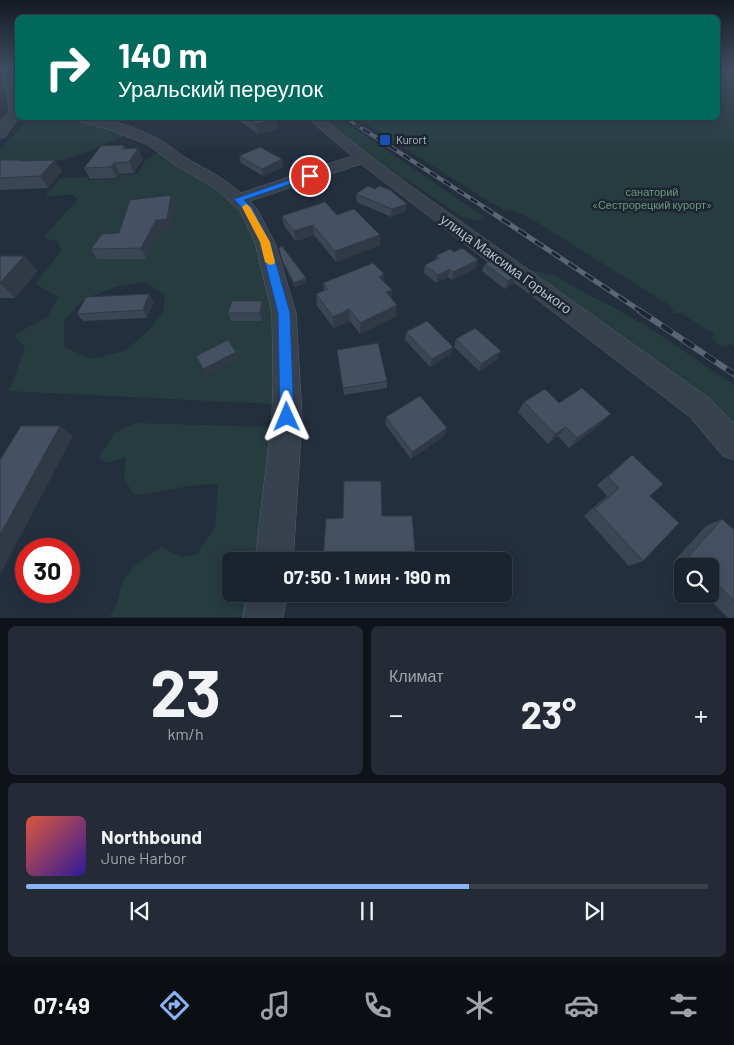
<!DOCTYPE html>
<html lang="ru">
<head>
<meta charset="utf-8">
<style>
	:root { --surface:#1b232e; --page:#242b36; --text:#f1f3f6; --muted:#a0a4aa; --line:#39404a; --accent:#8ab4f8 }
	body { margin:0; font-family:Barlow,sans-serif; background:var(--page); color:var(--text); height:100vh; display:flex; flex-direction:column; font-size:19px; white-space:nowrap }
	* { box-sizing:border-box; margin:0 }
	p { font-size:16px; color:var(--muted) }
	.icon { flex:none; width:28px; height:28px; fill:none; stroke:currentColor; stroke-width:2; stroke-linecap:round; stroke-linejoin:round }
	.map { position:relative; height:618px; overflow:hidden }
	.details { display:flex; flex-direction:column; gap:8px; padding:8px; background:#0f1319; flex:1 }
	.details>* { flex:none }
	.guide { position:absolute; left:15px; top:15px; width:705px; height:105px; border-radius:8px; box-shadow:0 2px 12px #0003,0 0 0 1px var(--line); background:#00695c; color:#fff; overflow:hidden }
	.fabs { position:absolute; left:674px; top:558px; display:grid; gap:10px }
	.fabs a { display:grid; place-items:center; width:45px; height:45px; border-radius:8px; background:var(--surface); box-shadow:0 2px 12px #0003,0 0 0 1px var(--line); font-size:25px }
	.speed { position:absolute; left:15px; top:538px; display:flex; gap:10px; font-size:25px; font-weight:700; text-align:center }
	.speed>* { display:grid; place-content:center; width:65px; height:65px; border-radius:50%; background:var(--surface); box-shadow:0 2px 12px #0003,0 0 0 1px var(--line); line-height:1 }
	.speed .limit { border:8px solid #d22; background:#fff; color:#111 }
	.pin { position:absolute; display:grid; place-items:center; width:42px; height:42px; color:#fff; margin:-21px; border:2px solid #fff; border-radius:50%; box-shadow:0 1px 5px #0007 }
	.me { position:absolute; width:55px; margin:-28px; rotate:359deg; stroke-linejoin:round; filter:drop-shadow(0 0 4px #0008) }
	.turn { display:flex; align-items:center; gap:18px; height:105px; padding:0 20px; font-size:22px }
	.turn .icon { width:65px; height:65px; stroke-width:2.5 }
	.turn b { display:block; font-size:35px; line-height:42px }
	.big { font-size:38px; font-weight:700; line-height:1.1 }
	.details .card { flex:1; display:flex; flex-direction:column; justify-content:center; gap:8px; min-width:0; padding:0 18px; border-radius:8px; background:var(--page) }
	.details .dial { align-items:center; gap:0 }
	.dial b { font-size:65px; line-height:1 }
	.song { display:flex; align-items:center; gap:15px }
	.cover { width:60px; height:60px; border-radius:8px; background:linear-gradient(135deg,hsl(10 70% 55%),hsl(250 70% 35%)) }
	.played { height:5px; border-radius:2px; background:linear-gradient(90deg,var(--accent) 65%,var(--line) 65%) }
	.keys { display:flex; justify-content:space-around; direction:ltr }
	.heat { display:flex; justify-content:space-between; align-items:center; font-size:28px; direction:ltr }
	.details .tiles { flex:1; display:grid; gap:8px; grid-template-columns:1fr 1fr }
	.card:last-child { grid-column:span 2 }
	.trip { position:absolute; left:222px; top:552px; width:290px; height:50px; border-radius:8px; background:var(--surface); box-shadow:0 2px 12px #0003,0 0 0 1px var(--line); font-weight:700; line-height:50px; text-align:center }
	.menu { display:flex; height:80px; justify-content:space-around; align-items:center; background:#0b0e12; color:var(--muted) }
	.menu .icon { width:35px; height:35px }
	.menu .active { color:var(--accent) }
	.menu b { font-size:22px; color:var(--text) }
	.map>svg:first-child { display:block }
	.green { fill:#263c3f; fill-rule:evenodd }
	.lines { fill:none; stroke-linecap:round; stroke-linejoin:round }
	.minor-casing { stroke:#565f6c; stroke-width:1 }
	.minor { fill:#38414e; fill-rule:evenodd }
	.rail-far3-casing { stroke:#5a6575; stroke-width:3 }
	.rail-far2-casing { stroke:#5a6575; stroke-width:4 }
	.rail-far1-casing { stroke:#5a6575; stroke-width:5 }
	.rail-casing { stroke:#5a6575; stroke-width:6 }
	.rail-far3 { stroke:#1d2633; stroke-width:2; stroke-dasharray:5.5; stroke-linecap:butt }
	.rail-far2 { stroke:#1d2633; stroke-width:2.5; stroke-dasharray:8; stroke-linecap:butt }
	.rail-far1 { stroke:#1d2633; stroke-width:3; stroke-dasharray:10; stroke-linecap:butt }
	.rail { stroke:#1d2633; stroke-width:4.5; stroke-dasharray:13; stroke-linecap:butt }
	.wall { fill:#3b4654 }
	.shaded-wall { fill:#303945 }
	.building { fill:#455162; stroke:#303945 }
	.route { fill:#1a73e8; stroke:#114b97 }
	.slow { fill:#f59e0b }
	.transit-dot { fill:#1a4fb4; stroke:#1d2633; stroke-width:2 }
	.labels { text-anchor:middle; stroke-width:5; stroke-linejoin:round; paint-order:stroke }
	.far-poi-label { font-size:11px; fill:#b4bcc9; stroke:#1d2633; text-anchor:start }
	.far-park-label { font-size:11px; fill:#6b9a76; stroke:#1d2633 }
	.street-label { font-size:14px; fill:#b4bcc9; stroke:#1d2633 }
</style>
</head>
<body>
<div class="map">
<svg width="734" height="618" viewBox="0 0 734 618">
	<rect width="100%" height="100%" fill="#242f3e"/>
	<g class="green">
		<path d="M718,69h16v277l-5,-3 -1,4 -9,-2 -8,-7 4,-3 -34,-22h-6l-6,-8 -131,-82 -23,-12 -11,-1 -21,-12 -126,-80h361z"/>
		<path d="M48,118c29,0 52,5 78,17 -20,8 -39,18 -60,24 -21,6 -44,5 -66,7v-16l25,-27z"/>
		<path d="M320,118h19l147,100 -8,2 -15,-2 -54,-37 -22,-10z"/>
		<path d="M158,152l59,35 25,27 17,29 18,74 -4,87 -264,-13 16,-43 -11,-13 33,-18 12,-20 -24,-13 26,-33 -3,-10 -15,-3 35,-39 -6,-4 -27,1 15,-18 27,-1 1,3 30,-1 3,-4 16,-1 9,-15zM145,282l20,13 -2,17 -14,18 -24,21 -33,8 -28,-12v-26l20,-22 32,-12z"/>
		<path d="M531,270l25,6 32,19 23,11 37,21 86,58v51l-204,-159z"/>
		<path d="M135,423l136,4 -13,134h-27v33h21l-5,23h-139c10,-6 10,-21 14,-32 8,-19 23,-28 40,-38l19,10 15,-2 19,-27 3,-43c-29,-3 -56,9 -84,10l-10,-17 2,-21 -19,6 -9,-5 17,-25z"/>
	</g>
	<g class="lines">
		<g class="minor-casing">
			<g id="minor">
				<path d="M2,69h10l6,22v27l-13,19 -5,1v-16l9,-10z"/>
				<path d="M76,118c27,-4 57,9 81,20 10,5 19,14 29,20 19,11 38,20 55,35l111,-37 -45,-38h15l61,48 327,233 24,24v37l-11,-4 -33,-39 -329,-253 -111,37 7,8 18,34 21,70 6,104 -9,144h-38l17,-144 1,-37 -1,-67 -17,-70 -15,-32 -24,-22 -42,-25 -26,-19 -37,-15 -33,-9z"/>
				<path d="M248,594h39l-4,24h-40z"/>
			</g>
		</g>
		<use href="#minor" class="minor"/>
		<g class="rail-far3-casing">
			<path id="rail-far3" d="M346,118l19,13"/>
		</g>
		<g class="rail-far2-casing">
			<path id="rail-far2" d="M363,129l124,80"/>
		</g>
		<g class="rail-far1-casing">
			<path id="rail-far1" d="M485,208l157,104"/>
		</g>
		<g class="rail-casing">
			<path id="rail" d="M640,311l94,63"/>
		</g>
		<use href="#rail-far3" class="rail-far3"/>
		<use href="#rail-far2" class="rail-far2"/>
		<use href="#rail-far1" class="rail-far1"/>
		<use href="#rail" class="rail"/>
	</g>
	<g class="wall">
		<path d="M235,118h39l2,1 1,10 -19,5z"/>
		<path d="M124,145l1,3 18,11 -9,14 -14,1 -3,4 -27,1 -6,-11z"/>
		<path d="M239,156l43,3 1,8 -20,9 -22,-13z"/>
		<path d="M0,160l22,1 40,10 -14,17 -48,2z"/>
		<path d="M356,194l50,17 -15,6 -34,-15z"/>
		<path d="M171,195l4,10 -4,24 -10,1 -15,29h-49l-6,-10 28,-16z"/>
		<path d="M337,215l43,30 -44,17 -22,-27 -18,6 -12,-15 -2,-10z"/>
		<path d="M280,252l27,30 -12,5 -12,-23z"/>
		<path d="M0,256h24l13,15 -22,27h-15z"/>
		<path d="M436,256l40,12 -24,12 -4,-3 -12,6 -12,-10 1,-8 10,-5z"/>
		<path d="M485,264l28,20 -8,5 -23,-18z"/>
		<path d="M384,282l8,8 -1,8 5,18 -36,18 -10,-13 -16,7 -17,-22 -1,-12 8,-4 -1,-7z"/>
		<path d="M149,294l5,8 -7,16 -64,3 -6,-7z"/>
		<path d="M262,301l2,7 -2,13h-31l-3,-8z"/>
		<path d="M406,332l47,15 -2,7 -21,13 -25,-27z"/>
		<path d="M456,339l42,20 -19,12 -25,-24z"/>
		<path d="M337,350l50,31v7l-43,7z"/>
		<path d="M524,402l35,1 42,21 -32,24 -11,-12 -10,8 -30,-32z"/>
		<path d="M386,417l59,18 -34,24 -26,-35z"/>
		<path d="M632,455l18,41 -7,65 -14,5 -45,-50 23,-20 -10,-11z"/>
		<path d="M722,519l12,11v88h-6l-24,-24h6v-28h-28v5l-9,-9 33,-36z"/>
	</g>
	<g class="shaded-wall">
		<path d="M276,119l1,10 -19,5 -2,-10z"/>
		<path d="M138,148l5,11 -9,14 -5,-11z"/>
		<path d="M282,159l1,8 -20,9 -1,-7z"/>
		<path d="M55,160l7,11 -14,17 -8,-12z"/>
		<path d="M114,163l6,11 -3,4 -6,-11z"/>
		<path d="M171,195l4,10 -4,24 -10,1 -15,29 -5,-11z"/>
		<path d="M407,204l-1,7 -15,6 1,-8z"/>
		<path d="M313,225l1,10 -18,6 -2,-10z"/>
		<path d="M380,235v10l-44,17 -1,-11z"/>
		<path d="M24,256l13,15 -22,27 -15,-15z"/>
		<path d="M478,260l-2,8 -24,12 1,-8z"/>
		<path d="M450,269l-2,8 -12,6 2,-8z"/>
		<path d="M384,274v12l-5,-9z"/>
		<path d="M516,276l-3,8 -8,5 3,-8z"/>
		<path d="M306,278l1,4 -12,5 -1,-4z"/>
		<path d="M392,290l-1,11 -5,-9z"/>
		<path d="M149,294l5,8 -7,16 -4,-8z"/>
		<path d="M262,301l2,7 -2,13 -2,-8z"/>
		<path d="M397,305l-1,11 -36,18v-11z"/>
		<path d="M349,309l1,12 -16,7 -1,-11z"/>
		<path d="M453,347l-2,7 -21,13 2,-8z"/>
		<path d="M501,351l-3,8 -19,12 2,-7z"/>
		<path d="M236,352l3,7 -32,17 -4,-7z"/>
		<path d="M611,414l-10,10 -32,24 8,-10z"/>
		<path d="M60,426l13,10 -73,139v-40z"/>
		<path d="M566,427l-8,9 -10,8 7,-10z"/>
		<path d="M447,428l-2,7 -34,24 1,-7z"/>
	</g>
	<g class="building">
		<path d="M246,118h28l2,1 -20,5z"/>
		<path d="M124,145l-2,4 16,-1 -9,14 -15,1 -3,4 -27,1 17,-22z"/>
		<path d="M260,147l22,12 -20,10 -23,-13z"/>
		<path d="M0,160h21l-1,1 35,-1 -15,16 -40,2z"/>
		<path d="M368,186l7,3 4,-3 11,4 17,14 -15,5 -36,-15z"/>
		<path d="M171,195l-4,24 -11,1 -15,28 -50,1 11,-15 17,-1 11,-33z"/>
		<path d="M325,202l12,13 17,-6 26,26 -45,16 -22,-26 -19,6 -12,-15z"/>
		<path d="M282,246l24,32 -12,5 -12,-23 -3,-12z"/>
		<path d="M462,248l16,12 -25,12 -3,-3 -12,6 -13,-10 14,-7 -3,-2 14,-7 4,3z"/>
		<path d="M0,256h24l-24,27z"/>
		<path d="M494,259l22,17 -8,5 -23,-17z"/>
		<path d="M373,263l11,11 -5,3 13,13 -6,2 11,13 -37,18 -11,-14 -16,8 -17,-23 12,-5 -5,-6z"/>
		<path d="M149,294l-6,16 -66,4 9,-17z"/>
		<path d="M232,301h30l-2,12h-32z"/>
		<path d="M427,321l26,26 -21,12 -26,-27z"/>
		<path d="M475,328l26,23 -20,13 -25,-25z"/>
		<path d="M228,340l8,12 -33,17 -7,-13z"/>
		<path d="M378,343l9,38 -44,7 -6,-38z"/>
		<path d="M582,388l29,26 -34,24 -11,-11 -11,7 -31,-32 21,-13 14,14z"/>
		<path d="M420,396l27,32 -35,24 -26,-35z"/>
		<path d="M21,426h39l-60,109v-75z"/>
		<path d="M632,455l31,29 -13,12 29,27 -36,38 -48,-52 24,-21 -11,-11z"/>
		<path d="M344,481h37l1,35h30l4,45h-93l3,-42 17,-1z"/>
		<path d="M722,519l12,11v71l-24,-24v-11h-11l-10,-10z"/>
	</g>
	<linearGradient id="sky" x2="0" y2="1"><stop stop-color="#141a22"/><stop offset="0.44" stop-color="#3f4d63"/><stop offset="1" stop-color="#3f4d63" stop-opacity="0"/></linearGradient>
	<rect width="734" height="156" fill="url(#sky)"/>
	<path class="route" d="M307,174l7,2 -70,24 8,8 18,34 20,71 4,104 -2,5 -5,2 -5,-2 -2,-5 -2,-104 -18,-71 -16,-32 -10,-11z"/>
	<path class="slow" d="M246,204l4,3 20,35 5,20 -1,2 -4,1 -5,-3 -5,-20 -18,-35z"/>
	<rect class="transit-dot" x="379" y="134" width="12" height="12" rx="2.5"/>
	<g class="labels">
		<g class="far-poi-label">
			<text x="396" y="144">Kurort</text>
		</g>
		<g class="far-park-label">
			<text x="652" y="196">санаторий<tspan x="652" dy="13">«Сестрорецкий курорт»</tspan></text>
		</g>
		<g class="street-label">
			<text transform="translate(506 264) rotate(36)" y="5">улица Максима Горького</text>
		</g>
	</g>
</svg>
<div class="fabs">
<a><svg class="icon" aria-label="search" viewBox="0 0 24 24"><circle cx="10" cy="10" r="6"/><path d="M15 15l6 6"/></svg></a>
</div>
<div class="speed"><div class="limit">30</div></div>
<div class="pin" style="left:310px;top:176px;background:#d93025"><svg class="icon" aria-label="arrive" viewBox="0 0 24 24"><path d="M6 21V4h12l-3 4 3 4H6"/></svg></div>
<svg class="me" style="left:287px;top:417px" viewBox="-20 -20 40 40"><path d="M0-17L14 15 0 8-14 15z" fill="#1a73e8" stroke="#fff" stroke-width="4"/></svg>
<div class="trip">07:50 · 1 мин · 190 m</div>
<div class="guide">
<div class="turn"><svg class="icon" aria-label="right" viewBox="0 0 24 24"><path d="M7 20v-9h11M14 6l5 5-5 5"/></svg><div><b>140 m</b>Уральский переулок</div></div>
</div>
</div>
<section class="details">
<div class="tiles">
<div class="card dial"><b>23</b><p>km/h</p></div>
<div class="card"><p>Климат</p>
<div class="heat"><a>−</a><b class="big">23°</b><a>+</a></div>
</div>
<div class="card">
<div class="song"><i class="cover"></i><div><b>Northbound</b><p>June Harbor</p></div></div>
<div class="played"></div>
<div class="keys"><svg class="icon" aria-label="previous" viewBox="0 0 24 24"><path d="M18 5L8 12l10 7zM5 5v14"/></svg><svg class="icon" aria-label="pause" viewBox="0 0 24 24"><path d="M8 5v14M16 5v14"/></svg><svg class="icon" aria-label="next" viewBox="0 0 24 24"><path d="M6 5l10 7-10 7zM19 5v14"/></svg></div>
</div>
</div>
</section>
<nav class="menu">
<b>07:49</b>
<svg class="icon active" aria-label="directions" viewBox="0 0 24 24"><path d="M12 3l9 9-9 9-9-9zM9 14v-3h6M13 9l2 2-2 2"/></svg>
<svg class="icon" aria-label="music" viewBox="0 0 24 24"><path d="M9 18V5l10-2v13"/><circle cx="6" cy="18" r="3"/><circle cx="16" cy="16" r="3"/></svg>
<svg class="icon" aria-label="phone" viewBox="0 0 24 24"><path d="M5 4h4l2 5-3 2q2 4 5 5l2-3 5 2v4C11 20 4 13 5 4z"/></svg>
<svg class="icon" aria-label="climate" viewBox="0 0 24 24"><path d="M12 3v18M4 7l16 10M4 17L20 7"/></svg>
<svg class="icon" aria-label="car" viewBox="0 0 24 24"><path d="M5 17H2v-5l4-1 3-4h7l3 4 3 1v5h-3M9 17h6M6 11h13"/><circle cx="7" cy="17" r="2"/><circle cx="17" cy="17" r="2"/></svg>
<svg class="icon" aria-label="filters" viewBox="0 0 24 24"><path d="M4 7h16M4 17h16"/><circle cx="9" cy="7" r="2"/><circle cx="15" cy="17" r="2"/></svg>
</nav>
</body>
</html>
